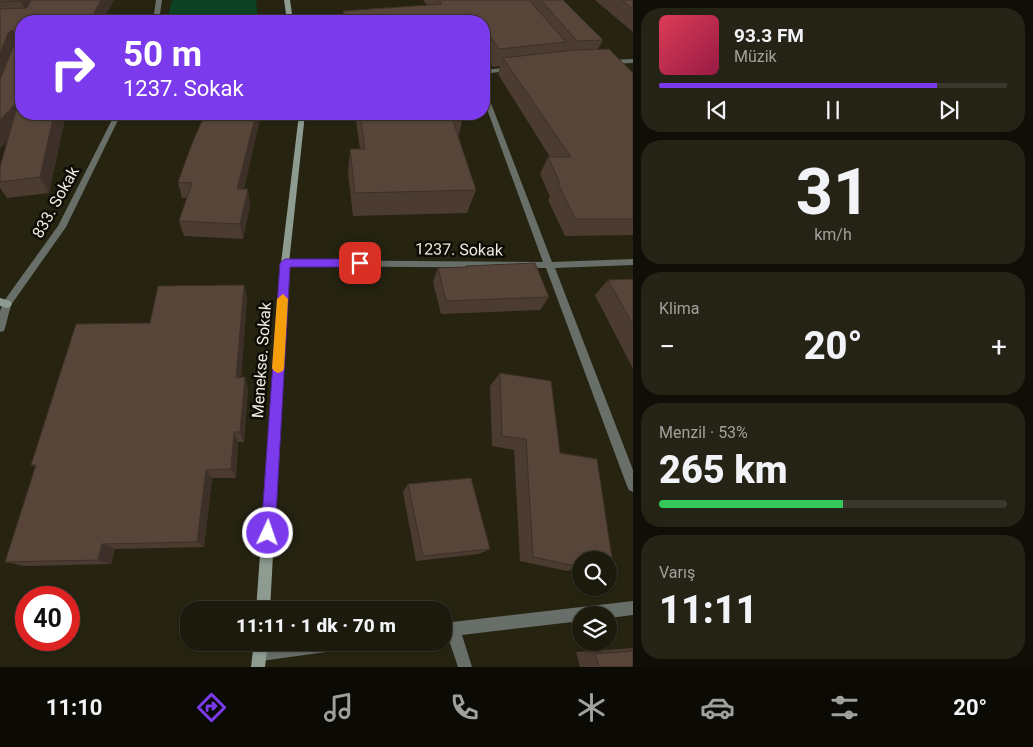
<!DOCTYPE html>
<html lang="tr">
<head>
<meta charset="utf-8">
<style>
	:root { --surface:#1c1a0d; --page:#252316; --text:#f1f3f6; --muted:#a0a19d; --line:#3a382e; --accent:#7c3aed }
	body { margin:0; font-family:Roboto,sans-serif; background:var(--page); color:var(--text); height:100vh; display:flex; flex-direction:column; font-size:19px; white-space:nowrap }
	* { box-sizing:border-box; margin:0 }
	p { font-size:16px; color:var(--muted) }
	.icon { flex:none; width:28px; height:28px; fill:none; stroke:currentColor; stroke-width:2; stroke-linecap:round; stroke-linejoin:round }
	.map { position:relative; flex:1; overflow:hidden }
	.sheet { display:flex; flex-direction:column; gap:8px; padding:8px; background:#0f0e07; width:400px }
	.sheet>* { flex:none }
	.banner { position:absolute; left:15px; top:15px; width:475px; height:105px; border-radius:20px; box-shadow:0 1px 4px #0004,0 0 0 1px var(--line); background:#7c3aed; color:#fff; overflow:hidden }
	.buttons { position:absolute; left:572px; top:551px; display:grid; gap:10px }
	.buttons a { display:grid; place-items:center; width:45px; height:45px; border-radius:50%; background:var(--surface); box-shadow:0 1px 4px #0004,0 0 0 1px var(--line); font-size:25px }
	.speed { position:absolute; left:15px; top:586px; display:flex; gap:10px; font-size:25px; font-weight:700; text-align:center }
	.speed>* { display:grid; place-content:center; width:65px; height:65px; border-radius:50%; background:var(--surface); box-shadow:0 1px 4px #0004,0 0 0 1px var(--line); line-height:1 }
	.speed .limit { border:8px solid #d22; background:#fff; color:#111 }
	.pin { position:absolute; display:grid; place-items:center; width:42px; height:42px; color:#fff; margin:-21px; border-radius:10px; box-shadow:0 2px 8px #0006 }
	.me { position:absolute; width:55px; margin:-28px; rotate:3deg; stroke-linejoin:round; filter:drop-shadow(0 0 4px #0008) }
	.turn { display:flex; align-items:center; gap:18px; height:105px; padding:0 25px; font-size:22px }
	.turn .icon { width:65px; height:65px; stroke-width:2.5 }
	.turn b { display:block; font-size:35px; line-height:42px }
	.big { font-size:38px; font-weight:800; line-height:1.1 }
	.sheet .card { flex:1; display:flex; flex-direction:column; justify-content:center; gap:8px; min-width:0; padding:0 18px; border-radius:20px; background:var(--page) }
	.sheet .dial { align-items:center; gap:0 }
	.dial b { font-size:65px; line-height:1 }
	.song { display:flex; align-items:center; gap:15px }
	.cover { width:60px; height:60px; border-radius:8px; background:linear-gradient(135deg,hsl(350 70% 55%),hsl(340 70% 35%)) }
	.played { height:5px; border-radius:2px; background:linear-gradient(90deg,var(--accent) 80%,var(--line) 80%) }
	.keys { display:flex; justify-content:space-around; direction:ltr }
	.heat { display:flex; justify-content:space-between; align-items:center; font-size:28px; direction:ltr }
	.charge { height:8px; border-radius:4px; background:linear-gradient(90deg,#34c759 53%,var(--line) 0) }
	.trip { position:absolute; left:180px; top:601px; width:272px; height:50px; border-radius:20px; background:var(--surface); box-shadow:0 1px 4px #0004,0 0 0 1px var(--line); font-weight:800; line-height:50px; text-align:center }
	.tabs { display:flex; height:80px; justify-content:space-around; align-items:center; background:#0b0a05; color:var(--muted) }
	.tabs .icon { width:35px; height:35px }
	.tabs .active { color:var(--accent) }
	.tabs b { font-size:22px; color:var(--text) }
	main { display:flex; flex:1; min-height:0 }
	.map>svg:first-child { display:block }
	.green { fill:#0c4124 }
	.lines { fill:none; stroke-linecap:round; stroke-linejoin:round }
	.street { fill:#676f68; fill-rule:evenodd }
	.secondary { fill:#8d9b90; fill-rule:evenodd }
	.wall { fill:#4b3b31 }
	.shaded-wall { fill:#3d3028 }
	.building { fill:#574539; stroke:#3d3028 }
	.route { fill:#7c3aed; stroke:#51269a }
	.slow { fill:#f59e0b }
	.labels { text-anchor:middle; stroke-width:5; stroke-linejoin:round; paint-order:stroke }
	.street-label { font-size:16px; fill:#eeece1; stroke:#0d0c05 }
</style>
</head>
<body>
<main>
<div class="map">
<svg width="633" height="667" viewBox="0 0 633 667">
	<rect width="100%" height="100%" fill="#262311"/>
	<path class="green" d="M172,0h84l2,21h-91z"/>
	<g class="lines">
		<g class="street">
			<path d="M156,0h6l-3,21h-6z"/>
			<path d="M633,59v4l-24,1 -3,-2 3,-2z"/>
			<path d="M512,67l3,2 -1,1 -30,4v-4z"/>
			<path d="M484,91l3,2 65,169 81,-3v6l-78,3 78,202v22l-4,-2 -2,-4 -81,-218 -261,-2 -4,-3 4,-3 258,2 -59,-161z"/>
			<path d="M115,114h6l-55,113 -55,78 -6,23 -1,3 -4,1v-21l4,-10 54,-75z"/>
			<path d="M633,601v14l-24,3v-3h-28v6l-119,14 10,32h-14l-10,-30h-4v-14z"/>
			<path d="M292,642h63l-2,5 -5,2 -87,12 -5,-2 -2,-5 2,-5z"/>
		</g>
		<g class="secondary">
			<path d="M284,0h6l3,21h-6z"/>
			<path d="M299,114h6l-16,149 -19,347h-14l25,-347z"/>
			<path d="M0,298l10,3 2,3 -2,3 -3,1 -7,-2z"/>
			<path d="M254,642h14l-3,25h-14z"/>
		</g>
	</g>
	<g class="wall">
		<path d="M0,0h114l-10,18 -83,96h47h-2l-17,79 -42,5 -7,-10v-21l8,-27 -8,8z"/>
		<path d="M423,0h140l40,40 -5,9 35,24v162l-68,1 -17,-36 2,-3 -10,-23 8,-17h2l-52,-83 2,-8 -7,1 -9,-14v-32h-142l1,-10 84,-6z"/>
		<path d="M595,0h38v32z"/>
		<path d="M261,114l-17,75 6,16 -7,34 -59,-3 -5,-15 8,-23h-5l-4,-16z"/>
		<path d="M355,114h109l-6,23 18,53 -9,23 -114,3 -5,-43 2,-24h10z"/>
		<path d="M466,266l83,31 -9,13 -99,4 -8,-32 5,-14 27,-1z"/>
		<path d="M633,279v90l-38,-74 13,-15z"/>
		<path d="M244,285l3,14 -6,78 7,12 -4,53h-6l-2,36h-24l-8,69 -89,2 -4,15 -87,2 -19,-4 30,-95 -4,-2 119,-142z"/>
		<path d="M500,373l60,80 52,105 -9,2h-22v8l-14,3 -47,-10 -6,-111 -22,-4 -2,-60z"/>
		<path d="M408,484l82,65 -11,5 -63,7 -13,-69z"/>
		<path d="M633,648v19h-53l-4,-15z"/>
	</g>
	<g class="shaded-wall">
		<path d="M21,0h15l-8,16 -7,-15z"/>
		<path d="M101,0h13l-11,21 -12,-3z"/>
		<path d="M13,30l8,15 -21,49v-40l8,-21z"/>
		<path d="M19,100l9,16 -28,32v-28z"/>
		<path d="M54,114h12l-17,79 -9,-16z"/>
		<path d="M256,114h5l-21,90 -3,-15z"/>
		<path d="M248,189l2,16 -7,34 -3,-15z"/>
		<path d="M244,285l3,14 -7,90 -4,-11z"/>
		<path d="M245,377l3,12 -4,53 -4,-10z"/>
		<path d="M234,432l4,10 -2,36 -5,-9z"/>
		<path d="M206,470l6,8 -8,69 -7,-5z"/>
		<path d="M102,544l13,5 -4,15 -13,-4z"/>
	</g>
	<g class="building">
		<path d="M0,0h21v1l-21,1z"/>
		<path d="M31,0h70l-10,18h14l-1,3h-83v93h33l-14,63 -40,5v-15l19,-67 -19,20v-40l15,-38 -2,-12 -5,3 -8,21v-45l27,-1z"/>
		<path d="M439,0h90l37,42 -67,7 -11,-16 -4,1v-13h-137l-4,-10 99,-7z"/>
		<path d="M541,0h22l40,40 -26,1z"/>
		<path d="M622,0h11v9z"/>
		<path d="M609,49l24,24v146h-58l-17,-36h2l-12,-26h23l-68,-99 71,-8z"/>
		<path d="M205,114h51l-19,75h11l-8,35 -61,-3 13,-38 -14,-1 15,-41z"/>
		<path d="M360,114h104l1,1h-14l25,75 -121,3 -5,-44h15z"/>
		<path d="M535,263l14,34 -103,4 -8,-33 29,-1 -1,-1z"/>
		<path d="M633,279v46l-25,-45z"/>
		<path d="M244,285l-8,93 9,-1 -5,55h-6l-3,37 -25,1 -9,72 -95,2 -4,16 -93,2 31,-97h-5l45,-141 74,-1 8,-37z"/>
		<path d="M500,373l51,8 9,72 37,6 15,99 -29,-6v8h-2v7l-48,-10 -7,-118 -24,-3z"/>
		<path d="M471,478l19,71 -67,7 -15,-72z"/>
		<path d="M633,651v16h-34l-4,-13z"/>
	</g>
	<path class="route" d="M285,259h75l5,4 -5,4h-70l-15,266 -2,5 -5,2 -5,-2 -2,-5 19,-270z"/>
	<path class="slow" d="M283,294l5,5 -4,69 -1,3 -5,2 -4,-2 -2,-3 5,-69z"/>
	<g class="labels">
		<g class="street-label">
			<text transform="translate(55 202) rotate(-61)" y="6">833. Sokak</text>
			<text transform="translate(459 249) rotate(1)" y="6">1237. Sokak</text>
			<text transform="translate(261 360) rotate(-86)" y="6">Menekse. Sokak</text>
		</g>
	</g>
</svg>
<div class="buttons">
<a><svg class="icon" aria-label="search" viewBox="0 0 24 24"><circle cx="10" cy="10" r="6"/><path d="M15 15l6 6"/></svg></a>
<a><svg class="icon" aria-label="layers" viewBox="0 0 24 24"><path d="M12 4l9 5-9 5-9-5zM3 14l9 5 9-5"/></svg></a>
</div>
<div class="speed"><div class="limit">40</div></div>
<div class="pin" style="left:360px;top:263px;background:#d93025"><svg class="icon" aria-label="arrive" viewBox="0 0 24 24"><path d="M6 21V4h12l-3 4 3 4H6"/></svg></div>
<svg class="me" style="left:268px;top:533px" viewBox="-20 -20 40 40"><circle r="17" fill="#7c3aed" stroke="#fff" stroke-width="3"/><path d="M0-11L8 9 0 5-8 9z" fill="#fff"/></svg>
<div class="trip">11:11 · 1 dk · 70 m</div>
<div class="banner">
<div class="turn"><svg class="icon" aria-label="right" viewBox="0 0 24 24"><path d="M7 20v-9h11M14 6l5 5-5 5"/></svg><div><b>50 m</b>1237. Sokak</div></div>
</div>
</div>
<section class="sheet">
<div class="card">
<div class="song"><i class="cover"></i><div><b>93.3 FM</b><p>Müzik</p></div></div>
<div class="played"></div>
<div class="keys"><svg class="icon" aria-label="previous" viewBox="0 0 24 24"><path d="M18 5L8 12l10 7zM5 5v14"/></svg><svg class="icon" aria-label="pause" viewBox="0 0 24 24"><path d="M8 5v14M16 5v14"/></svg><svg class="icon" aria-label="next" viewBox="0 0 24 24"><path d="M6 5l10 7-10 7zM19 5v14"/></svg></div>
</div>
<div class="card dial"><b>31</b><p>km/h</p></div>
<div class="card"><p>Klima</p>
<div class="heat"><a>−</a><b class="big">20°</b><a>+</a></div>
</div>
<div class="card"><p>Menzil · 53%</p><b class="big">265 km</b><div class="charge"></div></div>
<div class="card"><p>Varış</p><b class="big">11:11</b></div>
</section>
</main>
<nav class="tabs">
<b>11:10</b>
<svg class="icon active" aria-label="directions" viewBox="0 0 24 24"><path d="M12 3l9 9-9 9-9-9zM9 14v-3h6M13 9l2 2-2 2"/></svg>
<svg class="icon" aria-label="music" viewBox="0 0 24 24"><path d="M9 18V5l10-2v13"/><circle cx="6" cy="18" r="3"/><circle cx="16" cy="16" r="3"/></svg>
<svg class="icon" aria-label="phone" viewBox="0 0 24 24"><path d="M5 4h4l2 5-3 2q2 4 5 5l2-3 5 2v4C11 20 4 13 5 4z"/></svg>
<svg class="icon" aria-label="climate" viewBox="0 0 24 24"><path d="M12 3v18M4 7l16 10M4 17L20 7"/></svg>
<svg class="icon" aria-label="car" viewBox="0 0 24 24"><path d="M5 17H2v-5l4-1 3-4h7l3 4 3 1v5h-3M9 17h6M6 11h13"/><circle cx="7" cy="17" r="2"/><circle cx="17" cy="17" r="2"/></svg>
<svg class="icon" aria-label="filters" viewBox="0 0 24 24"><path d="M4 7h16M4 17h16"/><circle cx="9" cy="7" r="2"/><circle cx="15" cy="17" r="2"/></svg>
<b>20°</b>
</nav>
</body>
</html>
